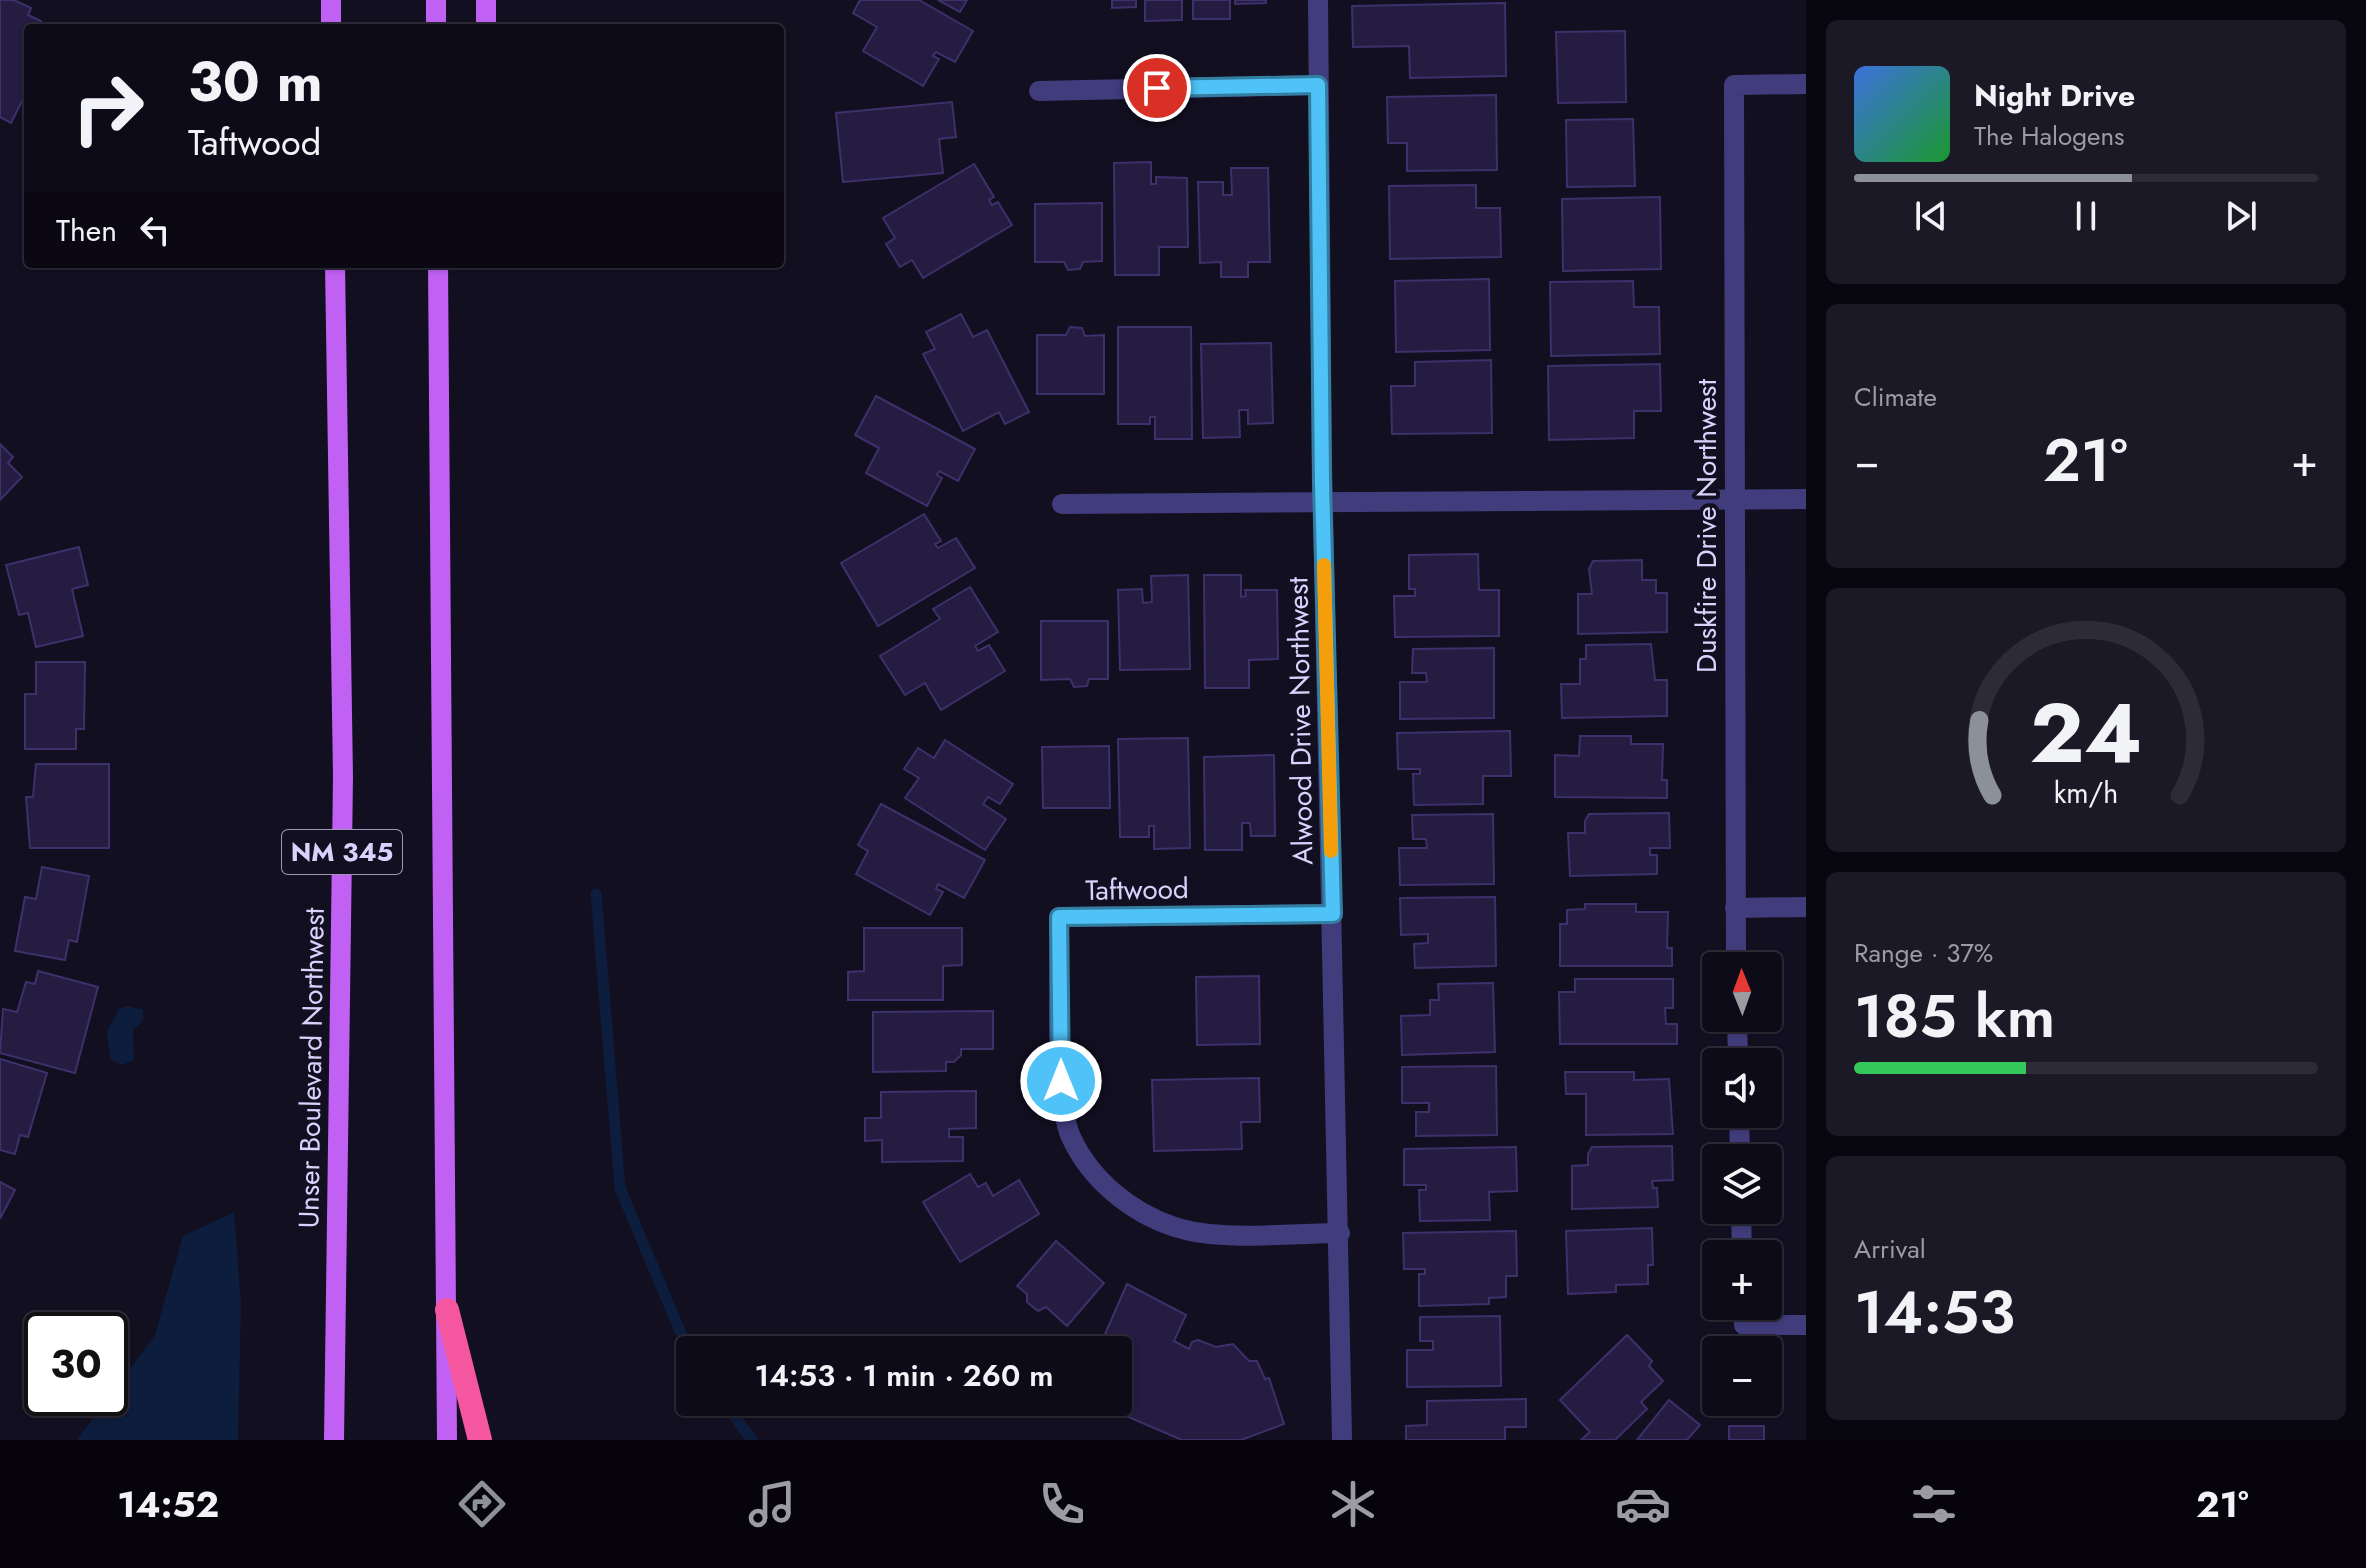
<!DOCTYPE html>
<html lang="en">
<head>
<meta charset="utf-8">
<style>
	:root { --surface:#0e0b19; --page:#1c1926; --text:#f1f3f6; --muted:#9b9ba2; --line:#2e2b38; --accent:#8c9099 }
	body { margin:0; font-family:Jost,sans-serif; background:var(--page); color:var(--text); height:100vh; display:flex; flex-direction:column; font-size:30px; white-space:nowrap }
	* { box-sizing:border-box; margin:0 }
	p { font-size:26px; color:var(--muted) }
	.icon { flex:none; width:44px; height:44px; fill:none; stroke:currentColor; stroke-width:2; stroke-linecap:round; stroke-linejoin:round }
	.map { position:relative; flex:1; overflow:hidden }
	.side { display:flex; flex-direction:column; gap:20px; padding:20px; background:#08060e; width:560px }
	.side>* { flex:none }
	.top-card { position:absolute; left:24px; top:24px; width:760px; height:244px; border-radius:8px; box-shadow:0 2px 6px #0004,0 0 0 2px var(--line); background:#0e0b19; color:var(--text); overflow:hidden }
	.needle { width:52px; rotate:359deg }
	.controls { position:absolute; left:1702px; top:952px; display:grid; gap:16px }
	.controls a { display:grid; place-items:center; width:80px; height:80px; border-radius:8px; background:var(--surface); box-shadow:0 2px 6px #0004,0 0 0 2px var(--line); font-size:40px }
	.speed { position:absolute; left:24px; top:1312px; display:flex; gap:16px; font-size:40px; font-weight:700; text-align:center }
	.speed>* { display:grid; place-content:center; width:104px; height:104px; border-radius:50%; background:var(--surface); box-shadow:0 2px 6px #0004,0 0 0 2px var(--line); line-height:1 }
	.speed .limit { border:4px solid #111; border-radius:12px; background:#fff; color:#111 }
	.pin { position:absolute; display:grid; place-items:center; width:68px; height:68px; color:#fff; margin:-34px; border:4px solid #fff; border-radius:50%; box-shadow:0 2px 8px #0007 }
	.me { position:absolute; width:88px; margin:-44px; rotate:0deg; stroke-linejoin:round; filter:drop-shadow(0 0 6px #0008) }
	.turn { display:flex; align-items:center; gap:28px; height:168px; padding:0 32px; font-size:36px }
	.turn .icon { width:104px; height:104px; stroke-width:2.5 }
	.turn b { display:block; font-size:56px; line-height:68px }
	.then { display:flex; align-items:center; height:76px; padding:0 32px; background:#0003; gap:16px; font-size:30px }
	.big { font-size:60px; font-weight:600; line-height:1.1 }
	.side .widget { flex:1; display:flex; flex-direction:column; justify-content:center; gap:12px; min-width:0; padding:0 28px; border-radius:12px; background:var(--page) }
	.side .dial { align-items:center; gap:0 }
	.dial svg { height:208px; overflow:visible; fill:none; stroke:var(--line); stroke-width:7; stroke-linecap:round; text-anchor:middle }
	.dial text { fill:var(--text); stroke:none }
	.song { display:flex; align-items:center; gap:24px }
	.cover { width:96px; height:96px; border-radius:12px; background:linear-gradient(135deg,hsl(220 70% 55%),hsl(130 70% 35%)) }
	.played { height:8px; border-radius:4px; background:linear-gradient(90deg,var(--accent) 60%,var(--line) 60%) }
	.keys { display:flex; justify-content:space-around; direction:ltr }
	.heat { display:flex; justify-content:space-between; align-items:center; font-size:44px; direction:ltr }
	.charge { height:12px; border-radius:6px; background:linear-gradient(90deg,#34c759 37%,var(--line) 0) }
	.trip { position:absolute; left:676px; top:1336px; width:456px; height:80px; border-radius:8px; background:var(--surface); box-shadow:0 2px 6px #0004,0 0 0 2px var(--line); font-weight:600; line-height:80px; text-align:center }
	.menu { display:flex; height:128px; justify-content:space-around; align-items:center; background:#06040a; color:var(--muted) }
	.menu .icon { width:56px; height:56px }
	.menu .current { color:var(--accent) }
	.menu b { font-size:36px; color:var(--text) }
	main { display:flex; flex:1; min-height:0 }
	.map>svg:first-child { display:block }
	.water { fill:#0d1d3d }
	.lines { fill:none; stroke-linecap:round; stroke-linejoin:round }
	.stream { stroke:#0d1d3d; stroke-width:11 }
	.building { fill:#241c41; stroke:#3d306b; stroke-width:2 }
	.street { stroke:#413d7d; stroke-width:20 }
	.primary { stroke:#c061f4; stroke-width:20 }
	.highway { stroke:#f4569f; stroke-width:24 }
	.route-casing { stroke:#337fa1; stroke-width:20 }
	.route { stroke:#4fc3f7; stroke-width:14 }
	.slow { stroke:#f59e0b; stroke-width:14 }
	.labels { text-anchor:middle; stroke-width:8; stroke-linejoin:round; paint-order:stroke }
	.shield { fill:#120f21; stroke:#9d98ba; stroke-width:2 }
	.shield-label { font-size:26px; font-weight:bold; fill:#d8d2fc }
	.street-label { font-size:28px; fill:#d8d2fc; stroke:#120f21 }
</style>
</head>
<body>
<main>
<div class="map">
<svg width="1806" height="1440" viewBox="0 0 1806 1440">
	<rect width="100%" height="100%" fill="#120f21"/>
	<g class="water">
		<path d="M128,1006l15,4v10l-10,10 1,30 -12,5 -12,-6 -3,-28 13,-23z"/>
		<path d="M234,1212l7,92 -3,136h-161l78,-105 28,-99z"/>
	</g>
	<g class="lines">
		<g class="stream">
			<path d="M596,894l24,294 70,167"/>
			<path d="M724,1402l28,38"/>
		</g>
	</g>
	<g class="building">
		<path d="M0,0h14l17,8 -3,7 13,6 -1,4 6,3h-18v61l-17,34 -11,-6z"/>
		<path d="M860,0h59l54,31 -18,31 -19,-10 -3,4 6,3 -16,27 -60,-35 14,-24 -24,-14z"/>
		<path d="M938,0h29l-7,12z"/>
		<path d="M1112,0h24v7l-24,1z"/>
		<path d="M1145,0h37v20l-37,1z"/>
		<rect x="1193" y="0" width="37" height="19"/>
		<path d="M1235,0h31v3l-31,1z"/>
		<path d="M1505,3l1,73 -96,2 -1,-32 -56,1 -1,-41z"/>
		<path d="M1625,31l1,71 -68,1 -2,-71z"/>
		<path d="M1496,95l1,75 -90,1v-28h-19l-1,-46z"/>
		<path d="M952,102l4,35 -17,2 4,34 -100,9 -7,-69z"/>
		<path d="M1633,119l2,67 -68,1 -1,-67z"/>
		<path d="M1151,162v22h5v-7l31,1 1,69h-29v28h-44l-1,-112z"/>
		<path d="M974,164l20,33 -5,3 3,5 6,-3 14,23 -89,53 -11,-18 -12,7 -14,-23 9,-6 -12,-20z"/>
		<path d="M1231,168h37l2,94h-22v15h-27v-15l-21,1 -2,-81h25v13h9z"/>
		<path d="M1476,185v23h24l1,49 -111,2 -1,-73z"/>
		<path d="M1660,197l1,72 -98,2 -1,-72z"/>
		<path d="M1102,203v58l-19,1 -3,7 -12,1 -4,-8h-29v-58z"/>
		<path d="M1489,279l1,71 -94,2 -1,-71z"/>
		<path d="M1633,281l1,26h25l1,47 -109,2 -1,-74z"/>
		<path d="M961,314l12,23 14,-7 42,82 -24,12 -6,-12 -36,19 -40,-77 12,-5 -9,-17z"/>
		<path d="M1070,327l12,1 3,8 19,-1v59h-67v-59h29z"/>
		<path d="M1118,327h73l1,112h-37v-22h-5v7h-32z"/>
		<path d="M1271,343l2,80 -25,1v-14h-9l1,27 -37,1 -2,-94z"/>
		<path d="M1491,360l1,73 -100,1 -1,-48h24v-24z"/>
		<path d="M1660,364l1,47h-27v27l-85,2 -1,-74z"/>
		<path d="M876,396l99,53 -17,32 -19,-10 -2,4 5,3 -15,28 -61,-33 13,-25 -24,-13z"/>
		<path d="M0,444l13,13 -5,6 14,14 -22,23z"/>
		<path d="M924,514l17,27 -6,3 3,4 18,-10 19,30 -97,58 -37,-63z"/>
		<path d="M79,547l9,38 -16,4 11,47 -47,11 -8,-34 -9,2 -13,-50z"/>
		<path d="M1478,554l1,36h20v46l-104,1 -1,-41h21v-7h-6v-34z"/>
		<path d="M1642,560v20h14v13h11v39l-89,2v-40h14l-3,-25 4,-8z"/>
		<path d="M1188,575l2,94 -70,1 -2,-80 24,-1 1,14 9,-1 -1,-26z"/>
		<path d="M1204,575h37v22l5,-1 -1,-6h32l1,69 -29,1v28h-44z"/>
		<path d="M970,587l28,45 -23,14 3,5 11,-6 16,26 -64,39 -16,-27 -20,12 -25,-39 60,-37 -7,-10z"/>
		<path d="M1041,621h67v58h-19l-2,7 -13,1 -4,-8 -29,1z"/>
		<path d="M1651,644l4,36h12v36l-105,2 -1,-34h19v-25h6v-14z"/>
		<path d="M1494,648v70l-94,1v-37h27l-1,-9h-14l1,-24z"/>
		<path d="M36,662h49l-1,67h-8v20h-51v-55h11z"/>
		<path d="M1510,731l1,45h-28v28l-69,1 -1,-31h7v-5h-22l-1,-36z"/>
		<path d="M1580,736h51v8h32l-1,36h5v18l-112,-1v-42l24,1z"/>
		<path d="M1188,738l2,110 -36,1v-23h-5v11h-29l-2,-98z"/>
		<path d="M945,740l68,44 -13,20 -12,-7 -5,7 23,15 -21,31 -80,-52 14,-20 -15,-9 14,-21 16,10z"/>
		<path d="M1109,746l1,62h-67l-1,-61z"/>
		<path d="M1274,755l1,81h-24l-1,-13h-8v27h-37l-1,-93z"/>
		<path d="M36,764h73v84h-79l-4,-51h7z"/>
		<path d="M881,804l104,56 -21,38 -26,-14 -2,5 7,3 -13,23 -74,-41 12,-23 -10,-6z"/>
		<path d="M1669,813l1,35h-20v7h7v19l-87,2 -2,-43h17v-12l4,-7z"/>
		<path d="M1493,814l1,70 -94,1 -1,-37h28l-1,-9h-13l-1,-24z"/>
		<path d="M42,867l47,9 -12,66 -8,-2 -4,20 -50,-9 10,-54 11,2z"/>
		<path d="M1495,897l1,69 -81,2 -1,-24 14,-1v-9l-27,1 -1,-37z"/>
		<path d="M1585,904h51v8h32l-1,36h5v18h-112v-42h7v-14l18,-1z"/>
		<path d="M864,928h98v37l-19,1v34h-95v-28l16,-1z"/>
		<path d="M38,971l60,16 -23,86 -75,-20 3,-44 14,3 9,-30 9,2z"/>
		<path d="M1259,976l1,68 -63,1 -1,-68z"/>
		<path d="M1575,979h98v29h-8l1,16h11v20h-117l-1,-52h16z"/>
		<path d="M1493,983l2,69 -93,3 -1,-39 29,-1v-15h9l-1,-16z"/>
		<path d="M993,1011v38h-32v6l-7,7h-8v9l-73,1v-60z"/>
		<path d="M0,1059l47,14 -19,64 -8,-2 -5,19 -15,-4z"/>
		<path d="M1496,1066l1,69 -81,1v-24h13v-9h-27v-36z"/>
		<path d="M1565,1072h69v8l35,-1 4,55 -87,1v-41h-20z"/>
		<path d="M1259,1078l1,44h-19l1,27 -88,2 -2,-71z"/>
		<path d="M976,1091v37l-27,1v8h14v24l-81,1v-22l-17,1v-23h16v-26z"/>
		<path d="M1672,1146l1,34 -21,1 1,7h4l1,19 -86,2v-43l16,-1v-11l4,-7z"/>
		<path d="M1516,1147l1,44 -28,1 1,28 -70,1 -1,-31h7v-5h-22v-36z"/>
		<path d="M970,1174l8,13 8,-4 7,13 26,-16 20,34 -79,48 -37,-60z"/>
		<path d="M0,1182l15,8 -15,29z"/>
		<path d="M1652,1228l1,37h-5v19l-32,1v7l-48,2 -2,-63z"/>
		<path d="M1516,1231l1,45h-11v21l-17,1v6l-70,2v-32h6v-5h-21l-1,-36z"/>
		<path d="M1056,1241l48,42 -37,43 -21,-19 -8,4 -11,-9v-8l-10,-8z"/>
		<path d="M1127,1284l59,31 -12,26 15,8 3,-7 6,-2 18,7 17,-3 16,17h8l8,18 4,-1 15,46 -43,16h-59l-63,-27 -4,-11h3v-52h-20z"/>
		<path d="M1500,1316l1,70 -94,1v-37h26v-9h-13v-24z"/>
		<path d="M1627,1335l25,26 -3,5 14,15 -22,21 6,7 -32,31h-34l9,-8 -30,-32z"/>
		<path d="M1526,1399v28h-21v13h-99v-14l21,-1v-24z"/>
		<path d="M1669,1400l31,25 -13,15h-50z"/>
		<rect x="1729" y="1426" width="35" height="14"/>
	</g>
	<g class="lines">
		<g class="street">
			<path d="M1318,0l4,461 20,979"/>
			<path d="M1039,91l279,-6"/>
			<path d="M1062,504l744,-5"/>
			<path d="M1735,908l71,-1"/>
			<path d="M1333,914l-274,3c2,50 -6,182 12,220 19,42 60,76 104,90 46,15 117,6 165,6"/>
			<path d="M1736,966l-2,-881 72,-1"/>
			<path d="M1737,1018l1,44"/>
			<path d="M1739,1114l1,44"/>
			<path d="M1741,1210l1,44"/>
			<path d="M1744,1306v19h62"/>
		</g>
		<g class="primary">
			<path d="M331,0v28"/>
			<path d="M436,0v28"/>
			<path d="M486,0v28"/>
			<path d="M438,264l9,1176"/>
			<path d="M334,1440l9,-663 -8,-513"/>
		</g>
		<path class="highway" d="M447,1310l33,130"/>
	</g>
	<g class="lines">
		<g class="route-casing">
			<path id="route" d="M1061,1081l-2,-164 274,-3 -11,-431 -4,-398 -161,3"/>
		</g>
		<use href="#route" class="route"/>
		<path class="slow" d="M1324,565l7,286"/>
	</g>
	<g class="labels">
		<rect class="shield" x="282" y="830" width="120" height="44" rx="6"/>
		<g class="shield-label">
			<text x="342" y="861">NM 345</text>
		</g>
		<g class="street-label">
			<text transform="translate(1706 526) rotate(-90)" y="10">Duskfire Drive Northwest</text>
			<text transform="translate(1300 721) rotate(-91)" y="10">Alwood Drive Northwest</text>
			<text transform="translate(1137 889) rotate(-1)" y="10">Taftwood</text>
			<text transform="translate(311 1068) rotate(-89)" y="10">Unser Boulevard Northwest</text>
		</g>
	</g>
</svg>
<div class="controls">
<a><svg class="needle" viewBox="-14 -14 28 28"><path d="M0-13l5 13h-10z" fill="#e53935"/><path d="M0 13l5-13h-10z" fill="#9b9ba2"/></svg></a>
<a><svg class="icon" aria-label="sound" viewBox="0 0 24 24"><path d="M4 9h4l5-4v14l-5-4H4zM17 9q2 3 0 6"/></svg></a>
<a><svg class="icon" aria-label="layers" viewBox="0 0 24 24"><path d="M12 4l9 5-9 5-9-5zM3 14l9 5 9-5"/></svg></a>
<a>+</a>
<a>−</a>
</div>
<div class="speed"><div class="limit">30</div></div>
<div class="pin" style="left:1157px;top:88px;background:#d93025"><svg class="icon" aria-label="arrive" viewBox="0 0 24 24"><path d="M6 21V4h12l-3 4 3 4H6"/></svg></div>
<svg class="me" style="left:1061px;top:1081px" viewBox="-20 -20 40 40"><circle r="17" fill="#4fc3f7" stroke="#fff" stroke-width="3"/><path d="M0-11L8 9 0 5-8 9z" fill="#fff"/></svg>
<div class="trip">14:53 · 1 min · 260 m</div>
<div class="top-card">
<div class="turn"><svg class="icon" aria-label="right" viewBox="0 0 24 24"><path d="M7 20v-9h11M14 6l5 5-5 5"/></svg><div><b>30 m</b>Taftwood</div></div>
<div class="then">Then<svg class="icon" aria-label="left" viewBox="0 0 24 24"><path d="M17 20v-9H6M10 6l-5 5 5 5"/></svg></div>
</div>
</div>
<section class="side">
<div class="widget">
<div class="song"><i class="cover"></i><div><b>Night Drive</b><p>The Halogens</p></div></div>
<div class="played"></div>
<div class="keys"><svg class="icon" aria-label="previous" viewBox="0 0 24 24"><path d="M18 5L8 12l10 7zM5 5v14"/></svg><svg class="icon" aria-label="pause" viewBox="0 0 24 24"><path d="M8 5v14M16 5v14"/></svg><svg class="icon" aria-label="next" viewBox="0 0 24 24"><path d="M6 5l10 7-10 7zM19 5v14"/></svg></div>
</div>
<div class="widget"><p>Climate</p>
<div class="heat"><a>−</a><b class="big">21°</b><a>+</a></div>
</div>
<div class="widget dial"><svg viewBox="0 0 100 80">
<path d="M14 69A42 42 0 1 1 86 69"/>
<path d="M14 69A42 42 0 0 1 9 40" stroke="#8c9099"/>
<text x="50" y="56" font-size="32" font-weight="700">24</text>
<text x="50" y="72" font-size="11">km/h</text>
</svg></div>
<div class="widget"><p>Range · 37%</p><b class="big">185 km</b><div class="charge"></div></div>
<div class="widget"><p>Arrival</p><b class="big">14:53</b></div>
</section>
</main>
<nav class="menu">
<b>14:52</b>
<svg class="icon current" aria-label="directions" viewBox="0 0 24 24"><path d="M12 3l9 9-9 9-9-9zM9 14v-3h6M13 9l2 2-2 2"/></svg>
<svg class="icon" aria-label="music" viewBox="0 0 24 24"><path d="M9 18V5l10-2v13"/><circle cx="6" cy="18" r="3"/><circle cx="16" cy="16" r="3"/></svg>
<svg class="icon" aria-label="phone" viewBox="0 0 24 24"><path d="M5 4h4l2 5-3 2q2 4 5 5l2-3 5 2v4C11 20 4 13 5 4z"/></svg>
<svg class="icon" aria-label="climate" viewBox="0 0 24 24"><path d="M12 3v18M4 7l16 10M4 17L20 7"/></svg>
<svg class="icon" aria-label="car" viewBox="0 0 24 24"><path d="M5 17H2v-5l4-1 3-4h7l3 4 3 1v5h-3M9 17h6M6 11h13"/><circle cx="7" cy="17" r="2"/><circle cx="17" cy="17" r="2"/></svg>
<svg class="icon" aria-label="filters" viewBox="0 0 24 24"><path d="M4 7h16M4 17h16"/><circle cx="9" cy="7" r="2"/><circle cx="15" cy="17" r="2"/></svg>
<b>21°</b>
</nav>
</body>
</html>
